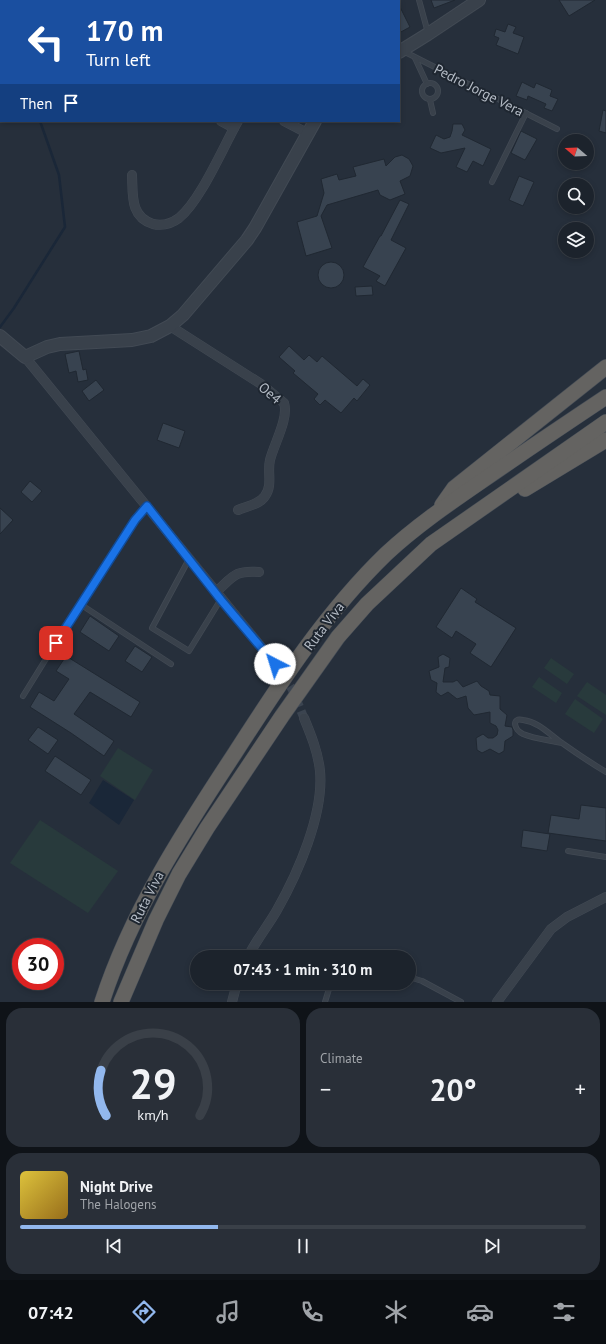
<!DOCTYPE html>
<html lang="en">
<head>
<meta charset="utf-8">
<style>
	:root { --surface:#1c232c; --page:#292f38; --text:#f1f3f6; --muted:#a0a4a9; --line:#3a4048; --accent:#92b8ee }
	body { margin:0; font-family:"PT Sans",sans-serif; background:var(--page); color:var(--text); height:100vh; display:flex; flex-direction:column; font-size:15px; white-space:nowrap }
	* { box-sizing:border-box; margin:0 }
	p { font-size:13px; color:var(--muted) }
	.icon { flex:none; width:22px; height:22px; fill:none; stroke:currentColor; stroke-width:2; stroke-linecap:round; stroke-linejoin:round }
	.map { position:relative; height:1002px; overflow:hidden }
	.details { display:flex; flex-direction:column; gap:6px; padding:6px; background:#0f1318; flex:1 }
	.details>* { flex:none }
	.banner { position:absolute; left:0px; top:0px; width:400px; height:122px; box-shadow:0 2px 6px #0003,0 0 0 1px var(--line); background:#1a4fa0; color:#fff; overflow:hidden }
	.needle { width:26px; rotate:289deg }
	.controls { position:absolute; left:558px; top:134px; display:grid; gap:8px }
	.controls a { display:grid; place-items:center; width:36px; height:36px; border-radius:50%; background:var(--surface); box-shadow:0 2px 6px #0003,0 0 0 1px var(--line); font-size:20px }
	.speed { position:absolute; left:12px; top:938px; display:flex; gap:8px; font-size:20px; font-weight:700; text-align:center }
	.speed>* { display:grid; place-content:center; width:52px; height:52px; border-radius:50%; background:var(--surface); box-shadow:0 2px 6px #0003,0 0 0 1px var(--line); line-height:1 }
	.speed .limit { border:6px solid #d22; background:#fff; color:#111 }
	.pin { position:absolute; display:grid; place-items:center; width:34px; height:34px; color:#fff; margin:-17px; border-radius:8px; box-shadow:0 2px 6px #0006 }
	.me { position:absolute; width:44px; margin:-22px; rotate:320deg; stroke-linejoin:round; filter:drop-shadow(0 0 3px #0008) }
	.turn { display:flex; align-items:center; gap:14px; height:84px; padding:0 20px; font-size:18px }
	.turn .icon { width:52px; height:52px; stroke-width:2.5 }
	.turn b { display:block; font-size:28px; line-height:34px }
	.then { display:flex; align-items:center; height:38px; padding:0 20px; background:#0003; gap:8px; font-size:15px }
	.big { font-size:30px; font-weight:700; line-height:1.1 }
	.details .widget { flex:1; display:flex; flex-direction:column; justify-content:center; gap:6px; min-width:0; padding:0 14px; border-radius:16px; background:var(--page) }
	.details .dial { align-items:center; gap:0 }
	.dial svg { height:104px; overflow:visible; fill:none; stroke:var(--line); stroke-width:7; stroke-linecap:round; text-anchor:middle }
	.dial text { fill:var(--text); stroke:none }
	.song { display:flex; align-items:center; gap:12px }
	.cover { width:48px; height:48px; border-radius:6px; background:linear-gradient(135deg,hsl(50 70% 55%),hsl(40 70% 35%)) }
	.played { height:4px; border-radius:2px; background:linear-gradient(90deg,var(--accent) 35%,var(--line) 35%) }
	.keys { display:flex; justify-content:space-around; direction:ltr }
	.heat { display:flex; justify-content:space-between; align-items:center; font-size:22px; direction:ltr }
	.details .tiles { flex:1; display:grid; gap:6px; grid-template-columns:1fr 1fr }
	.widget:last-child { grid-column:span 2 }
	.trip { position:absolute; left:190px; top:950px; width:226px; height:40px; border-radius:20px; background:var(--surface); box-shadow:0 2px 6px #0003,0 0 0 1px var(--line); font-weight:700; line-height:40px; text-align:center }
	.dock { display:flex; height:64px; justify-content:space-around; align-items:center; background:#0b0e12; color:var(--muted) }
	.dock .icon { width:28px; height:28px }
	.dock .selected { color:var(--accent) }
	.dock b { font-size:18px; color:var(--text) }
	.map>svg:first-child { display:block }
	.green { fill:#283a3c }
	.water { fill:#1a2738 }
	.lines { fill:none; stroke-linecap:round; stroke-linejoin:round }
	.stream { stroke:#1a2738; stroke-width:2.5 }
	.building { fill:#384350; stroke:#202832 }
	.minor-tunnel { stroke:#3b4450; stroke-width:9; stroke-dasharray:9 4.5; stroke-linecap:butt }
	.service-casing { stroke:#424a54; stroke-width:6 }
	.minor-casing { stroke:#424a54; stroke-width:10 }
	.tertiary-casing { stroke:#424a54; stroke-width:14 }
	.trunk-casing { stroke:#444c56; stroke-width:16 }
	.service { stroke:#39414b; stroke-width:4.5 }
	.minor { stroke:#39414b; stroke-width:9 }
	.tertiary { stroke:#39414b; stroke-width:12 }
	.trunk { stroke:#646361; stroke-width:15 }
	.route-casing { stroke:#114b97; stroke-width:10 }
	.route { stroke:#1a73e8; stroke-width:7 }
	.labels { text-anchor:middle; stroke-width:4; stroke-linejoin:round; paint-order:stroke }
	.street-label { font-size:14px; fill:#b5bcc6; stroke:#1e2630 }
</style>
</head>
<body>
<div class="map">
<svg width="606" height="1002" viewBox="0 0 606 1002">
	<rect width="100%" height="100%" fill="#262f3b"/>
	<g class="green">
		<path d="M551,658l23,16 -7,10 -23,-16z"/>
		<path d="M539,677l23,16 -6,10 -24,-16z"/>
		<path d="M587,682l19,13v20l-29,-19z"/>
		<path d="M575,699l28,20 -9,14 -29,-19z"/>
		<path d="M118,748l35,22 -18,30 -35,-24z"/>
		<path d="M40,820l78,51 -30,42 -78,-50z"/>
	</g>
	<path class="water" d="M103,780l31,20 -15,25 -30,-22z"/>
	<g class="lines">
		<g class="stream">
			<path d="M0,64l1,1"/>
			<path d="M0,327l14,-19 51,-81 -6,-52 -19,-54"/>
		</g>
	</g>
	<g class="building">
		<path d="M431,0h24l-21,8z"/>
		<path d="M559,0h36l-26,16z"/>
		<path d="M399,5l11,22 -11,6z"/>
		<path d="M508,24l8,3 -3,6 11,4 -6,17 -22,-9 3,-7 -5,-2 2,-7 9,3z"/>
		<path d="M522,82l12,6 2,-5 16,7 -2,6 8,3 -6,12 -8,-3 2,-4 -18,-8 -1,4 -11,-4z"/>
		<path d="M603,110l3,1v22l-7,-2z"/>
		<path d="M453,124h9l3,6 -3,5 29,14 -8,17 -10,-5 -6,11 -11,-5 9,-19 -24,5 -11,-5 6,-13 8,4 6,-2 2,-6z"/>
		<path d="M521,131l16,8 -12,21 -14,-7z"/>
		<path d="M402,155l7,4 4,7 -3,10 -10,5 5,13 -15,6 -10,-5 -2,-5 -51,15 -6,11 11,32 -26,8 -9,-34 20,-6 7,-23 -3,-14 16,-5 2,6 17,-4 -3,-9 31,-8 2,7 9,-9z"/>
		<path d="M519,176l15,6 -11,24 -14,-6z"/>
		<path d="M400,200l9,4 -18,36 15,8 -21,38 -9,-5 4,-5 -17,-9 17,-31h1z"/>
		<circle cx="331" cy="275" r="13"/>
		<path d="M372,286l1,9 -17,1 -1,-9z"/>
		<path d="M289,346l15,14 5,-5 8,7 5,-6 35,30 6,-7 7,6 -13,16 -3,-3 -13,15 -16,-13 -5,5 -6,-6 4,-5 -25,-21 2,-2 -16,-14z"/>
		<path d="M79,351l4,19 3,-1 2,11 -10,2 -2,-11 -7,2 -4,-19z"/>
		<path d="M96,380l8,10 -15,11 -7,-10z"/>
		<path d="M163,423l22,8 -6,17 -22,-8z"/>
		<path d="M30,481l12,10 -10,11 -11,-10z"/>
		<path d="M0,508l13,12 -13,14z"/>
		<path d="M461,588l16,11 -2,3 41,26 -25,39 -21,-14 6,-9 -20,-13 -4,7 -16,-11z"/>
		<path d="M90,616l29,20 -10,15 -29,-19z"/>
		<path d="M135,646l17,11 -10,15 -17,-11z"/>
		<path d="M443,654l7,4 -1,9 -4,1 -2,14h10l4,-2 6,7 14,-6 4,5 8,5 1,4 10,1v13l7,6 -2,11 7,1 1,3v6l-8,5 -1,10 -5,3 -9,-5 -8,4 -5,-3 -1,-12 7,-4 5,4h5l4,-3 1,-5 -2,-4 -6,-3v-11l-16,3 -6,-7 -2,-12 -9,3 -9,-7 -7,4 -5,-4 1,-9 -6,-3 -2,-9 10,-4 -1,-10z"/>
		<path d="M66,656l74,46 -9,15 -41,-25 -16,22 40,27 -10,15 -33,-23 -41,-26 9,-15 15,9 15,-22 -13,-8z"/>
		<path d="M38,727l20,13 -10,14 -20,-14z"/>
		<path d="M55,756l36,24 -10,15 -36,-24z"/>
		<path d="M581,805l25,3v33l-58,-8 3,-18 28,4z"/>
		<path d="M523,830l27,4 -3,17 -26,-4z"/>
	</g>
	<g class="lines">
		<path class="minor-tunnel" d="M275,664l17,25 12,29"/>
		<g class="service-casing">
			<g id="service">
				<path d="M419,0l9,33"/>
				<path d="M403,51l154,78"/>
				<path d="M415,58l12,26"/>
				<circle cx="430" cy="91" r="8"/>
				<path d="M430,100l3,13"/>
				<path d="M492,182l34,-69"/>
				<path d="M189,559l-37,69 37,23 32,-52"/>
				<path d="M80,604l91,60"/>
				<path d="M23,696l57,-92 55,-84 11,-14"/>
				<path d="M562,743c-13,-3 -27,-4 -39,-9 -9,-4 -12,-17 0,-14 16,2 26,14 39,23 14,10 29,20 44,29"/>
				<path d="M568,851l38,6"/>
				<path d="M409,977l13,4 39,21"/>
				<path d="M325,1002l4,-13 6,-6"/>
			</g>
		</g>
		<g class="minor-casing">
			<g id="minor">
				<path d="M237,0l2,1"/>
				<path d="M304,1v-1"/>
				<path d="M221,121l13,7"/>
				<path d="M284,121l23,12"/>
				<path d="M132,175c1,20 -2,42 21,49 9,2 18,0 26,-6 22,-18 44,-71 59,-97"/>
				<path d="M170,326l91,58 23,19c5,15 -10,41 -14,57 -3,12 3,25 -5,36 -5,8 -17,10 -27,14"/>
				<path d="M25,357l250,307"/>
				<path d="M216,592c17,-15 18,-22 43,-20"/>
				<path d="M248,957c8,-17 20,-31 29,-47 21,-37 47,-96 43,-139 -2,-19 -9,-36 -16,-53"/>
				<path d="M232,1002l5,-19"/>
				<path d="M497,1002l54,-73 16,-12 39,-20"/>
			</g>
		</g>
		<g class="tertiary-casing">
			<g id="tertiary">
				<path d="M399,52l29,-18 51,-34"/>
				<path d="M0,336l25,21 22,-10 13,-3 72,-4 19,-4 19,-10 13,-11 64,-75 8,-12 60,-107"/>
			</g>
		</g>
		<g class="trunk-casing">
			<g id="trunk">
				<path d="M525,489l81,-49"/>
				<path d="M442,505l12,-17 152,-121"/>
				<path d="M102,1002c29,-90 81,-170 133,-249 45,-70 91,-141 151,-199 29,-27 61,-49 93,-71 42,-29 85,-58 127,-86"/>
				<path d="M121,1002l35,-82 23,-46 28,-46 75,-112 56,-79 29,-33 64,-60 175,-122"/>
			</g>
		</g>
		<use href="#service" class="service"/>
		<use href="#minor" class="minor"/>
		<use href="#tertiary" class="tertiary"/>
		<use href="#trunk" class="trunk"/>
	</g>
	<g class="lines">
		<g class="route-casing">
			<path id="route" d="M56,643l79,-123 12,-14 74,94 54,64"/>
		</g>
		<use href="#route" class="route"/>
	</g>
	<g class="labels">
		<g class="street-label">
			<text transform="translate(479 90) rotate(27)" y="5">Pedro Jorge Vera</text>
			<text transform="translate(270 393) rotate(41)" y="5">Oe4</text>
			<text transform="translate(324 626) rotate(-53)" y="5">Ruta Viva</text>
			<text transform="translate(147 897) rotate(-63)" y="5">Ruta Viva</text>
		</g>
	</g>
</svg>
<div class="controls">
<a><svg class="needle" viewBox="-14 -14 28 28"><path d="M0-13l5 13h-10z" fill="#e53935"/><path d="M0 13l5-13h-10z" fill="#a0a4a9"/></svg></a>
<a><svg class="icon" aria-label="search" viewBox="0 0 24 24"><circle cx="10" cy="10" r="6"/><path d="M15 15l6 6"/></svg></a>
<a><svg class="icon" aria-label="layers" viewBox="0 0 24 24"><path d="M12 4l9 5-9 5-9-5zM3 14l9 5 9-5"/></svg></a>
</div>
<div class="speed"><div class="limit">30</div></div>
<div class="pin" style="left:56px;top:643px;background:#d93025"><svg class="icon" aria-label="arrive" viewBox="0 0 24 24"><path d="M6 21V4h12l-3 4 3 4H6"/></svg></div>
<svg class="me" style="left:275px;top:664px" viewBox="-20 -20 40 40"><circle r="19" fill="#fff"/><path d="M0-13L10 11 0 6-10 11z" fill="#1a73e8"/></svg>
<div class="trip">07:43 · 1 min · 310 m</div>
<div class="banner">
<div class="turn"><svg class="icon" aria-label="left" viewBox="0 0 24 24"><path d="M17 20v-9H6M10 6l-5 5 5 5"/></svg><div><b>170 m</b>Turn left</div></div>
<div class="then">Then<svg class="icon" aria-label="arrive" viewBox="0 0 24 24"><path d="M6 21V4h12l-3 4 3 4H6"/></svg></div>
</div>
</div>
<section class="details">
<div class="tiles">
<div class="widget dial"><svg viewBox="0 0 100 80">
<path d="M14 69A42 42 0 1 1 86 69"/>
<path d="M14 69A42 42 0 0 1 10 34" stroke="#92b8ee"/>
<text x="50" y="56" font-size="32" font-weight="700">29</text>
<text x="50" y="72" font-size="11">km/h</text>
</svg></div>
<div class="widget"><p>Climate</p>
<div class="heat"><a>−</a><b class="big">20°</b><a>+</a></div>
</div>
<div class="widget">
<div class="song"><i class="cover"></i><div><b>Night Drive</b><p>The Halogens</p></div></div>
<div class="played"></div>
<div class="keys"><svg class="icon" aria-label="previous" viewBox="0 0 24 24"><path d="M18 5L8 12l10 7zM5 5v14"/></svg><svg class="icon" aria-label="pause" viewBox="0 0 24 24"><path d="M8 5v14M16 5v14"/></svg><svg class="icon" aria-label="next" viewBox="0 0 24 24"><path d="M6 5l10 7-10 7zM19 5v14"/></svg></div>
</div>
</div>
</section>
<nav class="dock">
<b>07:42</b>
<svg class="icon selected" aria-label="directions" viewBox="0 0 24 24"><path d="M12 3l9 9-9 9-9-9zM9 14v-3h6M13 9l2 2-2 2"/></svg>
<svg class="icon" aria-label="music" viewBox="0 0 24 24"><path d="M9 18V5l10-2v13"/><circle cx="6" cy="18" r="3"/><circle cx="16" cy="16" r="3"/></svg>
<svg class="icon" aria-label="phone" viewBox="0 0 24 24"><path d="M5 4h4l2 5-3 2q2 4 5 5l2-3 5 2v4C11 20 4 13 5 4z"/></svg>
<svg class="icon" aria-label="climate" viewBox="0 0 24 24"><path d="M12 3v18M4 7l16 10M4 17L20 7"/></svg>
<svg class="icon" aria-label="car" viewBox="0 0 24 24"><path d="M5 17H2v-5l4-1 3-4h7l3 4 3 1v5h-3M9 17h6M6 11h13"/><circle cx="7" cy="17" r="2"/><circle cx="17" cy="17" r="2"/></svg>
<svg class="icon" aria-label="filters" viewBox="0 0 24 24"><path d="M4 7h16M4 17h16"/><circle cx="9" cy="7" r="2"/><circle cx="15" cy="17" r="2"/></svg>
</nav>
</body>
</html>
